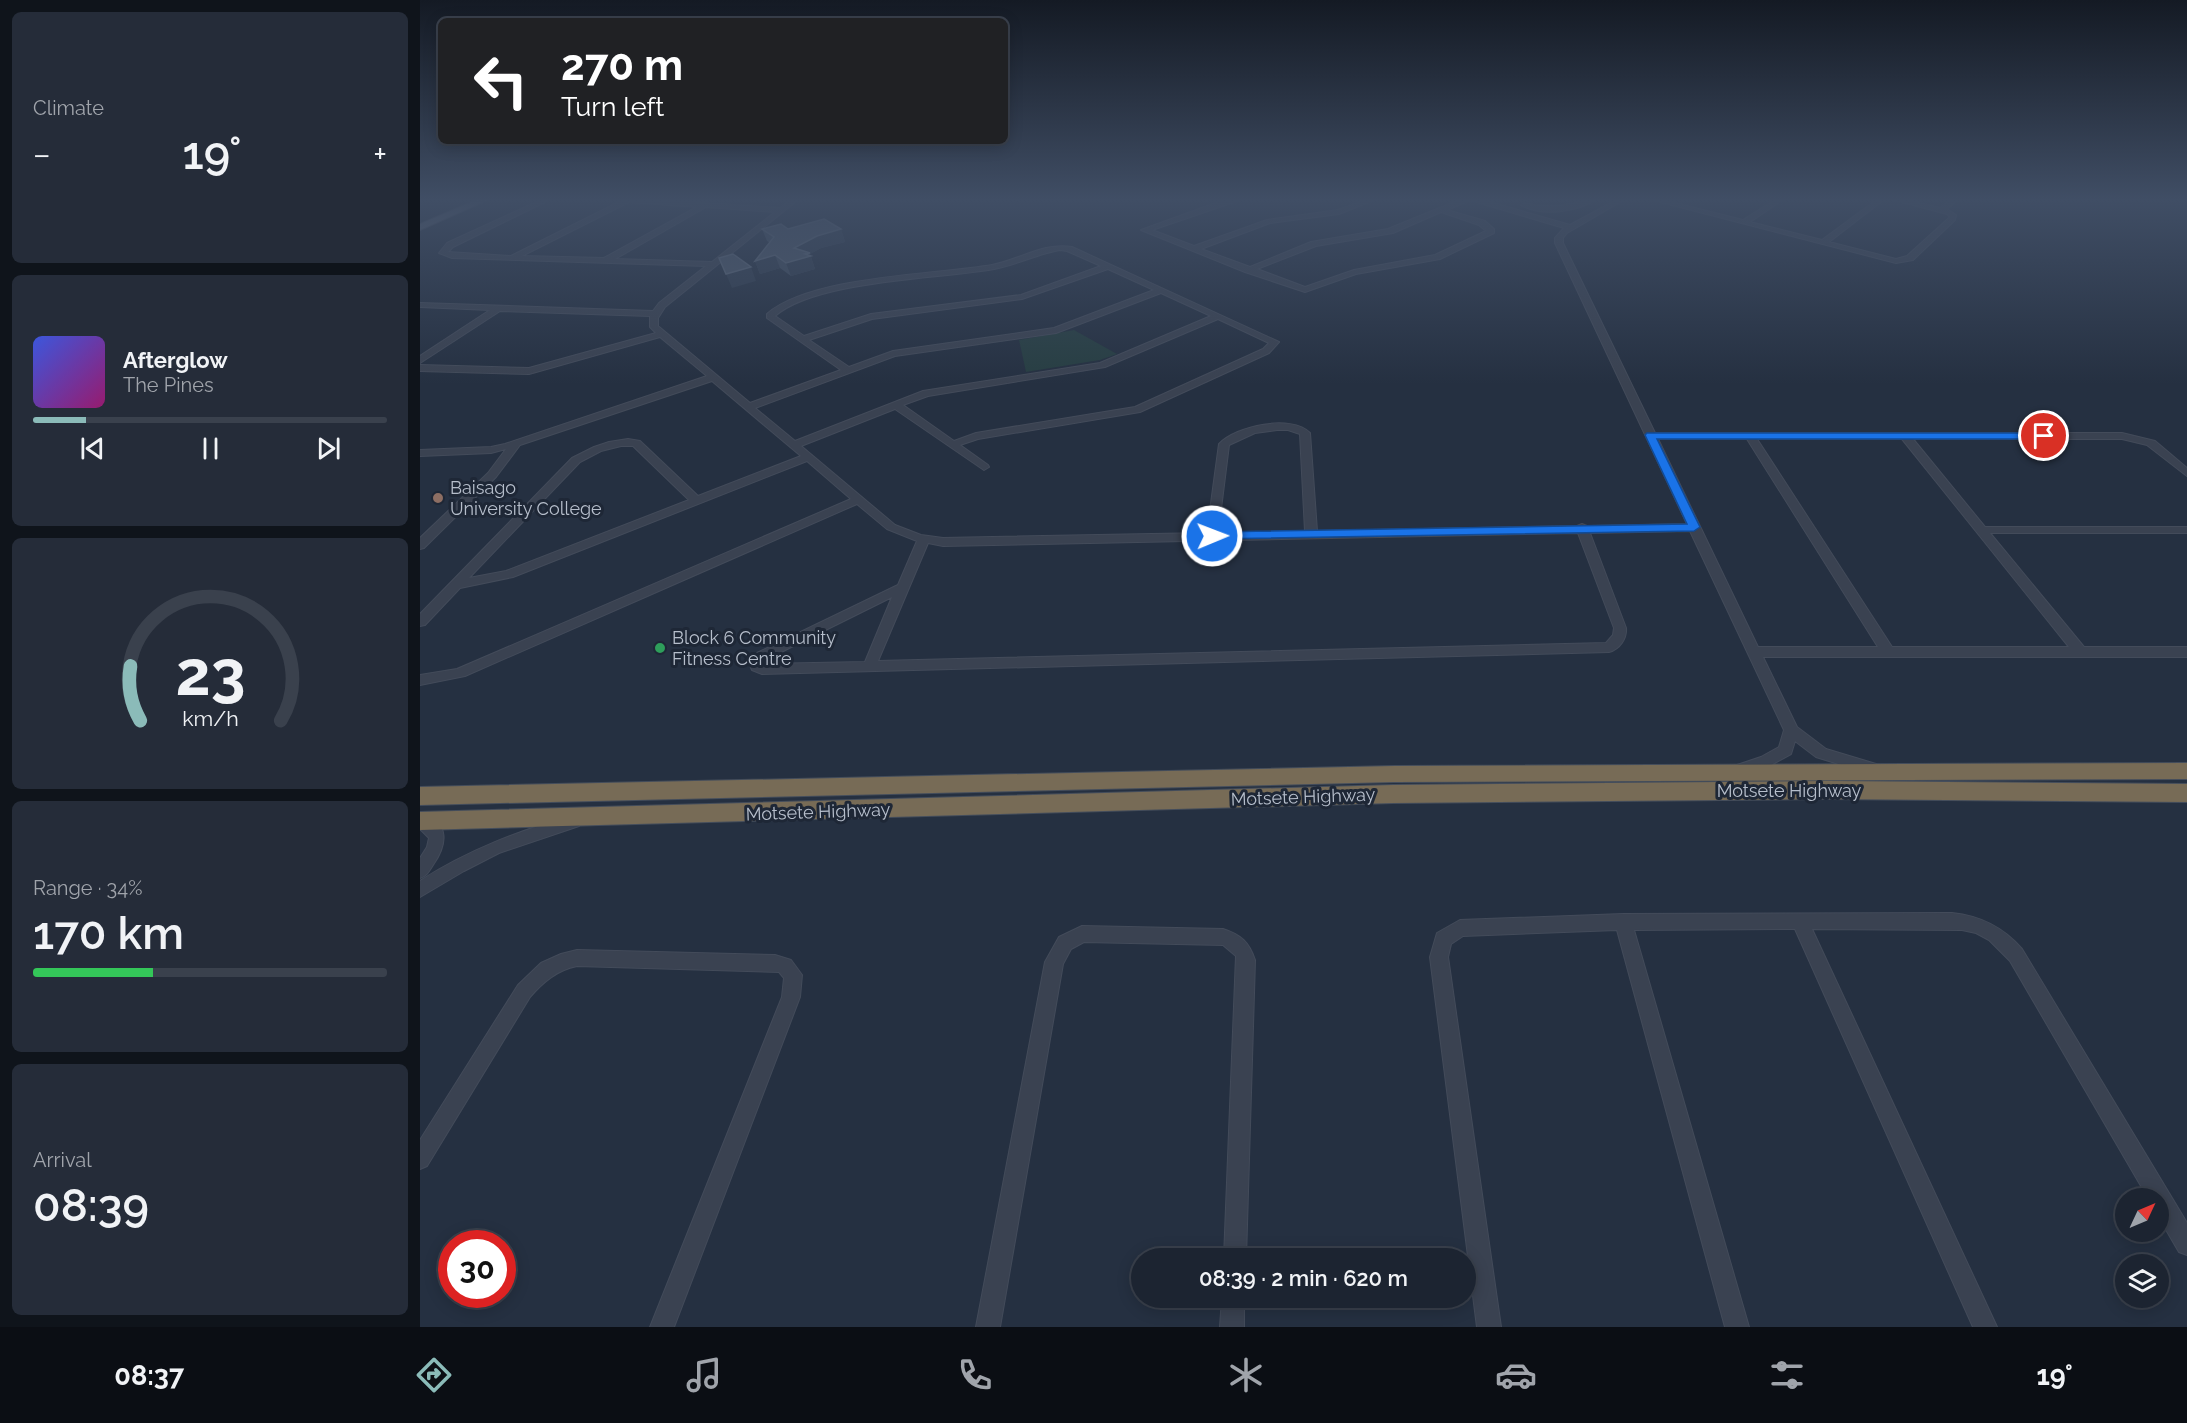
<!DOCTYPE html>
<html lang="en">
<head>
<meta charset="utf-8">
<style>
	:root { --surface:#1c2431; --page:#252c39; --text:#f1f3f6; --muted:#a0a4ab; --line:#3a414d; --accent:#8bbbb9 }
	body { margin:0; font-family:Raleway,sans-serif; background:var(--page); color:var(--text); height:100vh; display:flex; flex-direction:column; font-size:22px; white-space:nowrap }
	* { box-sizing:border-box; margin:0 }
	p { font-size:20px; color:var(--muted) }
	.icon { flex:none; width:33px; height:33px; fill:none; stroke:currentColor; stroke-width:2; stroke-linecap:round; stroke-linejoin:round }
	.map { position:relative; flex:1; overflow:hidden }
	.side { display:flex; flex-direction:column; gap:12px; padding:12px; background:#0f141b; width:420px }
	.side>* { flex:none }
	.guide { position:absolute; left:18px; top:18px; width:570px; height:126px; border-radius:9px; box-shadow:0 3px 15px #0003,0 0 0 2px var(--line); background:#202124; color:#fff; overflow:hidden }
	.needle { width:39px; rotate:46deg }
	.tools { position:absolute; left:1695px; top:1188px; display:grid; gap:12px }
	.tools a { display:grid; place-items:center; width:54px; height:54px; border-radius:50%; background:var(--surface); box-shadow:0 3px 15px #0003,0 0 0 2px var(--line); font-size:30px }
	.speed { position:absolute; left:18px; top:1230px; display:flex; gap:12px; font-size:30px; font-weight:700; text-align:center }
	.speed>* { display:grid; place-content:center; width:78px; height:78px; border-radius:50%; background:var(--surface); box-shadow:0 3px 15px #0003,0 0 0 2px var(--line); line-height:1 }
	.speed .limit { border:9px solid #d22; background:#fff; color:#111 }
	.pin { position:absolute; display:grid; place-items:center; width:51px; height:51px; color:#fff; margin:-26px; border:3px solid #fff; border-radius:50%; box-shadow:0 2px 6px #0007 }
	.me { position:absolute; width:66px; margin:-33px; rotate:89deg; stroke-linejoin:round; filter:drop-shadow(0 0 4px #0008) }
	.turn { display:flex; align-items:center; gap:21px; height:126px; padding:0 24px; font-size:27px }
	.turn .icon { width:78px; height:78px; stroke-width:2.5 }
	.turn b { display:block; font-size:42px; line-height:51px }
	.big { font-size:45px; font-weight:600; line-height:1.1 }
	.side .tile { flex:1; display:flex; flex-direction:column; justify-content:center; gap:9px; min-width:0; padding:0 21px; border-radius:9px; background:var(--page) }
	.side .dial { align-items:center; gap:0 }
	.dial svg { height:156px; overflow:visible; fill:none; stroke:var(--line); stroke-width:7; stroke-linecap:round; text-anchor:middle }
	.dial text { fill:var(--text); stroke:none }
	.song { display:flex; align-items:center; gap:18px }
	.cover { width:72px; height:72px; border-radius:9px; background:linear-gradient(135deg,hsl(230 70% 55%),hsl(320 70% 35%)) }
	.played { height:6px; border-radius:3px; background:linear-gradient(90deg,var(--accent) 15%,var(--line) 15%) }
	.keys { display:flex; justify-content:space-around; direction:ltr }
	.heat { display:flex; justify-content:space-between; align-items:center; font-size:33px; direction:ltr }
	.charge { height:9px; border-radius:4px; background:linear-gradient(90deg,#34c759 34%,var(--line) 0) }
	.trip { position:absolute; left:711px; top:1248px; width:345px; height:60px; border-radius:30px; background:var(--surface); box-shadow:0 3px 15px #0003,0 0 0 2px var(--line); font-weight:600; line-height:60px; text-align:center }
	.menu { display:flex; height:96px; justify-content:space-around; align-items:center; background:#0b0e14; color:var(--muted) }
	.menu .icon { width:42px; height:42px }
	.menu .selected { color:var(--accent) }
	.menu b { font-size:27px; color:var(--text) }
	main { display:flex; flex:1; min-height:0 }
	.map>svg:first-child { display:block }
	.green { fill:#273e42 }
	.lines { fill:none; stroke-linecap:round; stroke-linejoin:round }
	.minor-casing { stroke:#434b5a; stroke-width:2 }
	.major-casing { stroke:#434b5a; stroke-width:2 }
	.highway-casing { stroke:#444d5b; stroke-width:2 }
	.minor { fill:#3a4251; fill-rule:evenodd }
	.major { fill:#586171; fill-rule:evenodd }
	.highway { fill:#776b56; fill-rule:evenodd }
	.wall { fill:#404d5f }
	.shaded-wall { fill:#303c4e }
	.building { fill:#4d596b; stroke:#5d697a; stroke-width:1.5 }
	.route { fill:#1a73e8; stroke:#114b97; stroke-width:1.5 }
	.education-dot { fill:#8d6e63; stroke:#1e2736; stroke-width:2 }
	.leisure-dot { fill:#2e9e5b; stroke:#1e2736; stroke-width:2 }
	.labels { text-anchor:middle; stroke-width:6; stroke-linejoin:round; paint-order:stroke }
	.poi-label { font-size:18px; fill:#b6becb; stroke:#1e2736; text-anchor:start }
	.street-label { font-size:18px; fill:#b6becb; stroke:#1e2736 }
</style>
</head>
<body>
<main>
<section class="side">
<div class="tile"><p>Climate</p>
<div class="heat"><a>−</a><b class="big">19°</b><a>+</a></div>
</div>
<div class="tile">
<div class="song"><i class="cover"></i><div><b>Afterglow</b><p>The Pines</p></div></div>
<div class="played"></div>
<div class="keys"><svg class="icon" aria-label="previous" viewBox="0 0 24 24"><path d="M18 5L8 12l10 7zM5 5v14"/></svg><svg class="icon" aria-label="pause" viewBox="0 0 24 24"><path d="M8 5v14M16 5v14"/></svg><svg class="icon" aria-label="next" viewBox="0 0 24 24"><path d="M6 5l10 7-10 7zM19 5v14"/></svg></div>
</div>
<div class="tile dial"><svg viewBox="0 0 100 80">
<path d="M14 69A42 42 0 1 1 86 69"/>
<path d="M14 69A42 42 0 0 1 9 41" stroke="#8bbbb9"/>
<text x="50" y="56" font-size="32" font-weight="700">23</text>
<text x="50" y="72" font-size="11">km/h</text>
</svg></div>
<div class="tile"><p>Range · 34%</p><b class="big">170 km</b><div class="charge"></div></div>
<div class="tile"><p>Arrival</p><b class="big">08:39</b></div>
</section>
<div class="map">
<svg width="1767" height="1327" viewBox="0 0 1767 1327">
	<rect width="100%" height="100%" fill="#253041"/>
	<path class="green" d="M654,330l43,24 -17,6 -74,12 -7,-32z"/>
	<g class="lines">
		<g class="minor-casing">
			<g id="minor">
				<path d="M0,198h5l-5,3z"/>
				<path d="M125,198h8l-100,49 -5,5 63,4 116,-58 153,10 13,-10h7l-135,109 -7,11v8l92,77 91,-33 -74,-52v-4c44,-38 166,-39 225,-49 27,-5 52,-23 80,-18l207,95 -10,11 -129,59 -162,27 -18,6 28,20 1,2 -5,3 -89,-61 -94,37 94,79 26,10 22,3 264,-5 12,-89c17,-18 72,-30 91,-11l7,98 260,-5 5,-2 5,2 100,-2 -132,-281v-5l9,-10 -94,-28 -23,10 38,11 9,8v4l-54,26 -84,15 -51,18 -60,-20 -104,-42 83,-30 22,-2 -94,32 42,16 73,-26 71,-10 33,-12h8l-40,16 -69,9 -69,26 49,18 61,-25 77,-13 76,-31h12l94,27 50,-27h7l-60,35 -4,5v5l92,190h467l33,8 32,27v8l-40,-31 -25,-6h-209l72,88h202v6h-197l94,114h103v10h-424l34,70 29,22 50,15 3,4 -3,4 -5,2 -55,-17 -21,-16 -4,13 -20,11 -32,11 -5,-2 -3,-4 3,-4 27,-9 18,-10 5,-17 -94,-199 -100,2 36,95c1,10 -6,21 -17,24l-847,22 -10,-4 -3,-7 8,-10 141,-68 19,-44 -30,-12 -30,-25 -392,172 -45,9v-10l37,-6 394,-170 -44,-38 -294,116 -53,11 -35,37 -5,1v-12l152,-156 22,-11 15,-5 19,-3 12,2 58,55 103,-40 -89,-75 -192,64 -24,32 -72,71 -4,1v-11l68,-65 18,-24 -15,4 -71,3v-6l71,-3 14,-3 202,-68 -47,-39 -131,37 -109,-3v-6l109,3 127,-35 -6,-6v-11l-150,-5 -80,52v-7l70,-46 -70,-3v-4l233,8 6,-8 47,-37 -254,-8 -13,-5 8,-10zM209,202l68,5 -93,51 -82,-2zM286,207l69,5 -63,50 -97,-3zM1021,212l38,13 7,6 -51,24 -81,15 -49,17 -48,-18 59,-23 77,-13zM640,250l7,1 34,15 -80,29 -150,19 -67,22 -29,-20c41,-36 164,-37 219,-47 22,-4 43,-15 66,-19zM688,269l46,21 -100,38 -161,23 -44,16 -40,-27 63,-21 150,-20zM741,293l50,23 -111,47 -177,28 -128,50 -40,-33 140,-52 161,-23zM798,319l51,24 -6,6 -128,58 -159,26 -22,8 -51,-36 25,-9 177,-29zM857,430h11l12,4 5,97 -87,2 11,-88 26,-12zM1238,439h89l131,208h-120zM1337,439h145l167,208h-177zM201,446h12l56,54 -183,71 -37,7 111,-116 21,-11zM1158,533l36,95 -1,7 -7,8 -728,18 50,-118 15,3zM472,597l-27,65 -102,2 4,-5z"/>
				<path d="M1170,198h8c-19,14 -56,19 -77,7l3,-2c23,6 44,4 66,-5z"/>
				<path d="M1225,198h10l88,22 35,-22h7l-35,24 72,18 57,-42h7l-57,44 67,17 11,-3 43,-39 -3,-3 -60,-16h10l43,10 12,-10h7l-12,11 9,6 -1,5 -42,40 -17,3z"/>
				<path d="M0,815c31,6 27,30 13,50 -4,6 -6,11 -13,13v-20l7,-11 2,-9 -9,-9z"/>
				<path d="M153,815l6,1 2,5 -2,5 -80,27 -35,18 -44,26v-16c48,-31 99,-50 153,-66z"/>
				<path d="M1532,913c29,3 51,14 70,36l165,274v32l-8,-3 -21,-36v-18h-10l-138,-237 -21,-21 -13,-7 -14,-3 -150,-1 185,398h-24l-178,-398 -161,1 115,397h-24l-108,-397 -154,6 -12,8 -3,13 53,370h-24l-47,-370 7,-24 23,-13 163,-6z"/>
				<path d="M662,926l141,3c18,6 26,13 32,31l-9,298h-22l12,-302 -13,-11 -139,-3 -13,7 -8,15 -63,363h-24l69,-365 14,-25z"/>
				<path d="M157,950l198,5 16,5 11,15 -2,22 -126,330h-24l132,-330 2,-19 -5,-6 -202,-6c-20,4 -34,16 -47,31l-103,169 -7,3v-29l98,-155 23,-22 20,-9z"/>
				<path d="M802,1298h22v29h-24z"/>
			</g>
		</g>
		<g class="major-casing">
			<path id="major" d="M61,198h11l-72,32v-6z"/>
		</g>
		<g class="highway-casing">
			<g id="highway">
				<path d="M1767,763v16l-793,3 -974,23v-18l974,-21z"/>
				<path d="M1408,781l359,3v18l-359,-3 -435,4 -973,27v-18l973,-27z"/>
			</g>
		</g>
		<use href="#minor" class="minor"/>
		<use href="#major" class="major"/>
		<use href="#highway" class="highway"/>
	</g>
	<path class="wall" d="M342,229h79l4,13 -24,6 -11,6 5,15 -24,7 -11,-8 -20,6 -5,-13 15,-18 -3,-2z"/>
	<g class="shaded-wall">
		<path d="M421,229l4,13 -24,6 -11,6 5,15 -24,7 -5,-13 8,-15 23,-12z"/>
		<path d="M355,255l5,13 -20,6 -5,-13z"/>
		<path d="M331,267l5,14 -24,7 -6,-14z"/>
	</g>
	<g class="building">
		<path d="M404,219l17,10 -24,7 -23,12 16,5 -5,1 6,2 -25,7 -11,-8 -20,6 19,-24 -12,-8 19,-5 7,5z"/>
		<path d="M313,254l18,13 -25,7 -7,-16z"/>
	</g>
	<linearGradient id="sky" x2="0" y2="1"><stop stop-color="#141a24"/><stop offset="0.52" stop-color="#404e65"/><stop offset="1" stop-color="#404e65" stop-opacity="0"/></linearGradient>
	<rect width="1767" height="384" fill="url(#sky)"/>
	<path class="route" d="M1227,433h397l6,3 -6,3h-387l43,88 -6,4 -482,8 -6,-3 6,-4 475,-8 -42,-89z"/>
	<circle class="education-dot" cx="18" cy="498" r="6"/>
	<circle class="leisure-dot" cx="240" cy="648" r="6"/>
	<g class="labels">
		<g class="poi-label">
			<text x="30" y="494">Baisago<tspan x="30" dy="21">University College</tspan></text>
			<text x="252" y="644">Block 6 Community<tspan x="252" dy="21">Fitness Centre</tspan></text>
		</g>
		<g class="street-label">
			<text x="1369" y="797">Motsete Highway</text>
			<text transform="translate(883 797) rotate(-2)" y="6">Motsete Highway</text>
			<text transform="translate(398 812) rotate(-2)" y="6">Motsete Highway</text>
		</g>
	</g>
</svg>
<div class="tools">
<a><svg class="needle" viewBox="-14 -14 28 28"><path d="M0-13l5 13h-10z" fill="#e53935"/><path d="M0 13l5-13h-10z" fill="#a0a4ab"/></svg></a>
<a><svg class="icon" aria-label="layers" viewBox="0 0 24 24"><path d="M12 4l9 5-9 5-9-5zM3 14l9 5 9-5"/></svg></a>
</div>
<div class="speed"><div class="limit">30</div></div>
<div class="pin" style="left:1624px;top:436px;background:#d93025"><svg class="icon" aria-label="arrive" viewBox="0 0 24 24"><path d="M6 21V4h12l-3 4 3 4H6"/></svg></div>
<svg class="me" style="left:792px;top:536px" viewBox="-20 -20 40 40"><circle r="17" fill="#1a73e8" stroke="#fff" stroke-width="3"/><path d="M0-11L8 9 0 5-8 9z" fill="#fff"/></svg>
<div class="trip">08:39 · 2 min · 620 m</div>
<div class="guide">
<div class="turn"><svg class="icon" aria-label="left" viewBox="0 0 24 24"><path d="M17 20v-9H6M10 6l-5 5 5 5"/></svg><div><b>270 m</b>Turn left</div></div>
</div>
</div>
</main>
<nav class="menu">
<b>08:37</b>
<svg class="icon selected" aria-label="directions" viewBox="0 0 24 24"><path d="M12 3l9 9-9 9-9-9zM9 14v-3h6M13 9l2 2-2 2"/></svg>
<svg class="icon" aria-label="music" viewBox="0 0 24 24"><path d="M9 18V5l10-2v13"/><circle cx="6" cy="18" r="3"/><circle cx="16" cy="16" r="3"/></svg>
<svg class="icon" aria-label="phone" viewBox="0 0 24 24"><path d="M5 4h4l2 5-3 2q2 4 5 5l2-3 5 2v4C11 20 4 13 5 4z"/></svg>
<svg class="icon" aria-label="climate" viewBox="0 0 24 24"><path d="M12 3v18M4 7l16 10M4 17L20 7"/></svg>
<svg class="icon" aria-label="car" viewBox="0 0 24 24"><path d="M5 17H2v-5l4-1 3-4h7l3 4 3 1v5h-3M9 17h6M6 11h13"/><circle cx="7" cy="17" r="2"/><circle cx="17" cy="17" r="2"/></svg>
<svg class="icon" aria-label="filters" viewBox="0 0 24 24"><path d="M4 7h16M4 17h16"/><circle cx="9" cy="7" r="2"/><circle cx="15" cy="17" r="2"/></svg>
<b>19°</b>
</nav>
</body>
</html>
